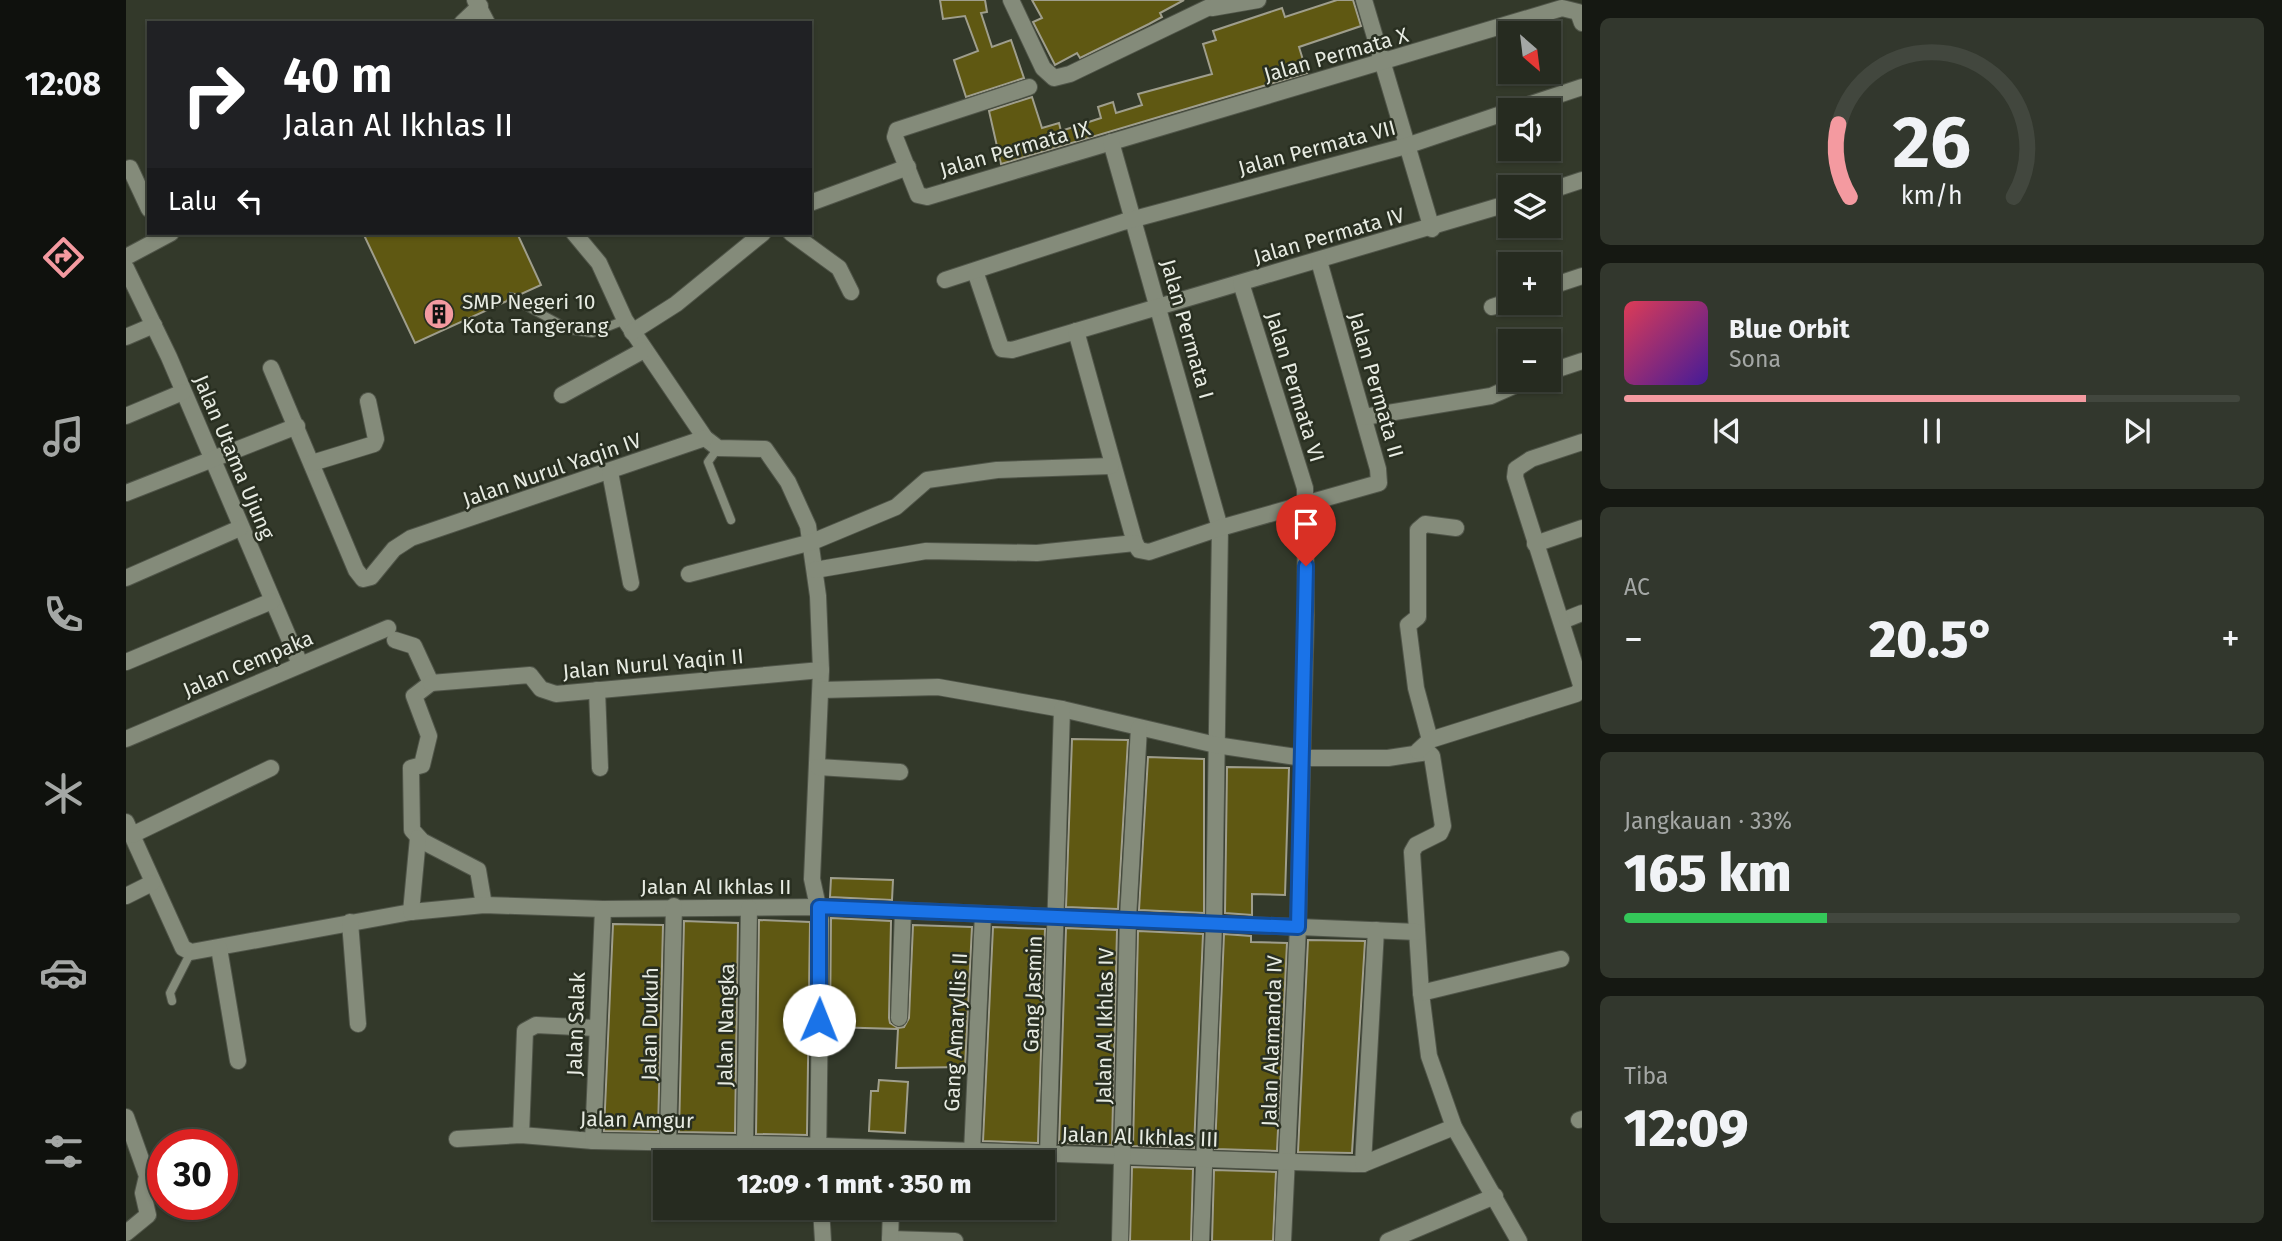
<!DOCTYPE html>
<html lang="id">
<head>
<meta charset="utf-8">
<style>
	:root { --surface:#262b20; --page:#32372d; --text:#f1f3f6; --muted:#a4a7a5; --line:#42473e; --accent:#f49aa0 }
	body { margin:0; font-family:"Fira Sans",sans-serif; background:var(--page); color:var(--text); height:100vh; display:flex; flex-direction:column; font-size:26px; white-space:nowrap }
	* { box-sizing:border-box; margin:0 }
	p { font-size:23px; color:var(--muted) }
	.icon { flex:none; width:38px; height:38px; fill:none; stroke:currentColor; stroke-width:2; stroke-linecap:round; stroke-linejoin:round }
	.map { position:relative; flex:1; overflow:hidden }
	.drawer { display:flex; flex-direction:column; gap:18px; padding:18px; background:#151812; width:700px }
	.drawer>* { flex:none }
	.banner { position:absolute; left:21px; top:21px; width:665px; height:214px; border-radius:0px; box-shadow:0 2px 5px #0004,0 0 0 2px var(--line); background:#202124; color:#fff; overflow:hidden }
	.needle { width:46px; rotate:152deg }
	.buttons { position:absolute; left:1372px; top:21px; display:grid; gap:14px }
	.buttons a { display:grid; place-items:center; width:63px; height:63px; border-radius:0px; background:var(--surface); box-shadow:0 2px 5px #0004,0 0 0 2px var(--line); font-size:35px }
	.speed { position:absolute; left:21px; top:1129px; display:flex; gap:14px; font-size:35px; font-weight:700; text-align:center }
	.speed>* { display:grid; place-content:center; width:91px; height:91px; border-radius:50%; background:var(--surface); box-shadow:0 2px 5px #0004,0 0 0 2px var(--line); line-height:1 }
	.speed .limit { border:10px solid #d22; background:#fff; color:#111 }
	.pin { position:absolute; display:grid; place-items:center; width:60px; height:60px; color:#fff; margin:-72px -30px; border-radius:50% 50% 50% 0; rotate:-45deg; box-shadow:0 0 7px #0007 }
	.pin .icon { rotate:45deg }
	.me { position:absolute; width:77px; margin:-38px; rotate:1deg; stroke-linejoin:round; filter:drop-shadow(0 0 5px #0008) }
	.turn { display:flex; align-items:center; gap:24px; height:147px; padding:0 21px; font-size:32px }
	.turn .icon { width:91px; height:91px; stroke-width:2.5 }
	.turn b { display:block; font-size:49px; line-height:60px }
	.then { display:flex; align-items:center; height:66px; padding:0 21px; background:#0003; gap:14px; font-size:26px }
	.big { font-size:52px; font-weight:800; line-height:1.1 }
	.drawer .tile { flex:1; display:flex; flex-direction:column; justify-content:center; gap:10px; min-width:0; padding:0 24px; border-radius:10px; background:var(--page) }
	.drawer .dial { align-items:center; gap:0 }
	.dial svg { height:182px; overflow:visible; fill:none; stroke:var(--line); stroke-width:7; stroke-linecap:round; text-anchor:middle }
	.dial text { fill:var(--text); stroke:none }
	.song { display:flex; align-items:center; gap:21px }
	.cover { width:84px; height:84px; border-radius:10px; background:linear-gradient(135deg,hsl(350 70% 55%),hsl(260 70% 35%)) }
	.played { height:7px; border-radius:4px; background:linear-gradient(90deg,var(--accent) 75%,var(--line) 75%) }
	.keys { display:flex; justify-content:space-around; direction:ltr }
	.heat { display:flex; justify-content:space-between; align-items:center; font-size:38px; direction:ltr }
	.charge { height:10px; border-radius:5px; background:linear-gradient(90deg,#34c759 33%,var(--line) 0) }
	.trip { position:absolute; left:527px; top:1150px; width:402px; height:70px; border-radius:0px; background:var(--surface); box-shadow:0 2px 5px #0004,0 0 0 2px var(--line); font-weight:800; line-height:70px; text-align:center }
	main { display:flex; flex:1; min-height:0 }
	.menu { display:flex; flex-direction:column; width:126px; justify-content:space-around; align-items:center; background:#0f110d; color:var(--muted) }
	.menu .icon { width:49px; height:49px }
	.menu .current { color:var(--accent) }
	.menu b { font-size:32px; color:var(--text) }
	.map>svg:first-child { display:block }
	.building { fill:#5f5812; stroke:#9f9e8c; stroke-width:2 }
	.lines { fill:none; stroke-linecap:round; stroke-linejoin:round }
	.service-casing { stroke:#505549; stroke-width:10 }
	.minor-casing { stroke:#505549; stroke-width:18 }
	.service { stroke:#848b7a; stroke-width:8 }
	.minor { stroke:#848b7a; stroke-width:16 }
	.route-casing { stroke:#114b97; stroke-width:18 }
	.route { stroke:#1a73e8; stroke-width:12 }
	.labels { text-anchor:middle; stroke-width:5; stroke-linejoin:round; paint-order:stroke }
	.street-label { font-size:21px; fill:#e7ebe2; stroke:#292f21 }
	.poi-label { font-size:21px; fill:#e7ebe2; stroke:#292f21; text-anchor:start }
</style>
</head>
<body>
<main>
<nav class="menu">
<b>12:08</b>
<svg class="icon current" aria-label="directions" viewBox="0 0 24 24"><path d="M12 3l9 9-9 9-9-9zM9 14v-3h6M13 9l2 2-2 2"/></svg>
<svg class="icon" aria-label="music" viewBox="0 0 24 24"><path d="M9 18V5l10-2v13"/><circle cx="6" cy="18" r="3"/><circle cx="16" cy="16" r="3"/></svg>
<svg class="icon" aria-label="phone" viewBox="0 0 24 24"><path d="M5 4h4l2 5-3 2q2 4 5 5l2-3 5 2v4C11 20 4 13 5 4z"/></svg>
<svg class="icon" aria-label="climate" viewBox="0 0 24 24"><path d="M12 3v18M4 7l16 10M4 17L20 7"/></svg>
<svg class="icon" aria-label="car" viewBox="0 0 24 24"><path d="M5 17H2v-5l4-1 3-4h7l3 4 3 1v5h-3M9 17h6M6 11h13"/><circle cx="7" cy="17" r="2"/><circle cx="17" cy="17" r="2"/></svg>
<svg class="icon" aria-label="filters" viewBox="0 0 24 24"><path d="M4 7h16M4 17h16"/><circle cx="9" cy="7" r="2"/><circle cx="15" cy="17" r="2"/></svg>
</nav>
<div class="map">
<svg width="1456" height="1241" viewBox="0 0 1456 1241">
	<rect width="100%" height="100%" fill="#33392a"/>
	<g class="building">
		<path d="M814,0h45l2,12 -6,1 11,34 19,-7 13,38 -58,19 -12,-37 24,-9 -13,-35 -22,3z"/>
		<path d="M906,0h152l-24,13 2,4 -13,7 -69,34 -3,-5 -22,12 -22,-43 9,-4z"/>
		<path d="M1211,0h16l8,26 -62,21 8,26 -306,91 -12,-53 43,-14 10,31 17,-5 2,8 40,-13 -3,-11 15,-5 3,11 26,-8 -4,-11 74,-20 -9,-30 13,-4 -3,-9 69,-23 3,9z"/>
		<path d="M237,233h154l24,52 -22,10 -9,-2 -3,8 -92,42z"/>
		<path d="M946,739l56,1 -10,169 -52,-2z"/>
		<path d="M1022,757l56,2v154l-65,-3z"/>
		<path d="M1101,767l62,1 -4,127 -33,-1v21l-27,-2z"/>
		<path d="M705,878l62,2 -1,20 -62,-3z"/>
		<path d="M705,918l60,3 -2,97 1,5 8,5 6,-1 5,-9 4,-93 59,2 -7,140 -69,1 2,-39 -68,-2z"/>
		<path d="M633,920l51,2 -3,213 -51,-1z"/>
		<path d="M558,921l54,2 -3,210 -56,-1z"/>
		<path d="M487,924l50,1 -5,207 -54,-1z"/>
		<path d="M867,927l52,2 -7,214 -55,-2z"/>
		<path d="M940,928l51,2 -5,215 -53,-2z"/>
		<path d="M1012,931l65,3 -9,214 -61,-2z"/>
		<path d="M1098,934l27,2v6l36,1 -10,208 -62,-2z"/>
		<path d="M1182,940l57,1 -13,212 -54,-1z"/>
		<path d="M753,1080l29,2 -3,51 -36,-2 2,-40h7z"/>
		<path d="M1006,1167l61,2 -2,72h-61z"/>
		<path d="M1088,1170l62,2 -3,69h-61z"/>
	</g>
	<g class="lines">
		<g class="service-casing">
			<g id="service">
				<path d="M387,299l58,31 21,3 33,-13"/>
				<path d="M592,448l-10,14 23,58"/>
				<path d="M46,1001l-2,-8 21,-41"/>
			</g>
		</g>
		<g class="minor-casing">
			<g id="minor">
				<path d="M349,0l12,23"/>
				<path d="M885,0l32,68 11,10 16,-4 154,-74"/>
				<path d="M1238,0l68,229"/>
				<path d="M1086,8l46,-8"/>
				<path d="M336,23l18,-17"/>
				<path d="M903,87l-132,43 -2,7 23,58 9,2 635,-189 16,4 4,11"/>
				<path d="M1387,110l69,-23"/>
				<path d="M985,142l109,386 -6,396 -13,317"/>
				<path d="M4,168l19,41"/>
				<path d="M1423,191l33,-11"/>
				<path d="M684,203l98,-36"/>
				<path d="M448,233l25,30 26,57 80,118 13,10 47,1 23,33 20,44 10,70 3,74 -9,209 9,41 -3,242"/>
				<path d="M665,233l48,35 12,24"/>
				<path d="M0,257l45,-24"/>
				<path d="M0,268l43,89 131,307"/>
				<path d="M849,271l25,74 2,4 10,1 498,-147"/>
				<path d="M819,280l178,-58 283,-76 104,-35"/>
				<path d="M1115,283l64,205 1,127 -8,312 -15,314"/>
				<path d="M1423,287l33,-11"/>
				<path d="M1366,307l18,-6"/>
				<path d="M950,331l59,212 4,7 10,2 71,-24 159,-45 -1,-14 -59,-208"/>
				<path d="M506,332l44,-28 87,-71"/>
				<path d="M0,337l28,-12"/>
				<path d="M145,368l85,202 7,9 8,-2 23,-28 17,-11 294,-100"/>
				<path d="M1423,372l33,-11"/>
				<path d="M436,395l82,-45"/>
				<path d="M0,416l57,-24"/>
				<path d="M1238,417l127,-21 36,-16"/>
				<path d="M186,463l62,-19 2,-5 -8,-38"/>
				<path d="M484,472l21,111"/>
				<path d="M0,493l171,-67"/>
				<path d="M1409,544l47,-16"/>
				<path d="M689,570l111,-19 111,2 98,-10"/>
				<path d="M563,574l123,-32 84,-35 31,-27 70,-10 114,-4"/>
				<path d="M0,578l114,-50"/>
				<path d="M1436,621l20,-8"/>
				<path d="M269,640l19,6 17,37 -17,13 15,40 -7,29 -11,3 1,62 10,11 56,29 6,35"/>
				<path d="M0,662l146,-61"/>
				<path d="M305,683l99,-8 11,14 15,5 265,-24"/>
				<path d="M471,690l3,78"/>
				<path d="M695,690l117,-3 124,22 154,36 87,13h85l40,-6 4,4 11,70 -3,7 -24,12 -4,7 9,141 8,63 25,71 65,114"/>
				<path d="M0,739l262,-111"/>
				<path d="M1304,740l-14,-52 -8,-63 10,-8v-87l7,-6 31,4"/>
				<path d="M1292,751l12,-11 146,-46 6,-6 -67,-211 1,-8 15,-10 51,-17"/>
				<path d="M692,767l82,5"/>
				<path d="M0,822l57,126 8,4 220,-40 73,-7 119,4 216,-2 598,25"/>
				<path d="M6,835l139,-67"/>
				<path d="M0,896l26,-13"/>
				<path d="M285,912l7,-74"/>
				<path d="M224,922l8,102"/>
				<path d="M93,948l19,113"/>
				<path d="M1295,993l140,-34"/>
				<path d="M773,1018l4,-107"/>
				<path d="M0,1117l21,59 -4,17 5,22 -22,18"/>
				<path d="M1453,1120l3,-1"/>
				<path d="M395,1135l4,-104 11,-6 60,3"/>
				<path d="M331,1139l64,-4 72,6 203,4 557,19h10l91,-37"/>
				<path d="M467,1141l10,-232"/>
				<path d="M542,1142l6,-236"/>
				<path d="M619,1143l4,-235"/>
				<path d="M846,1152l11,-238"/>
				<path d="M922,1155l14,-446"/>
				<path d="M1237,1164l13,-234"/>
				<path d="M695,1208l2,33"/>
				<path d="M764,1239l65,2"/>
				<path d="M764,1241l1,-33"/>
				<path d="M994,1241l8,-323 11,-190"/>
				<path d="M1262,1241l107,-45"/>
			</g>
		</g>
		<use href="#service" class="service"/>
		<use href="#minor" class="minor"/>
	</g>
	<g class="lines">
		<g class="route-casing">
			<path id="route" d="M693,1020v-113l479,20 8,-361"/>
		</g>
		<use href="#route" class="route"/>
	</g>
	<defs>
		<g id="building-disc" transform="scale(1.575)"><circle r="9.5" fill="#f49aa0" stroke="#292f21"/><path d="M-4-6H4V6H1V3H-1V6H-4ZM-2.5-4.3h1.7v1.8h-1.7ZM.8-4.3h1.7v1.8H.8ZM-2.5-1h1.7V.8h-1.7ZM.8-1h1.7V.8H.8Z" fill="#111"/></g>
	</defs>
	<g fill-rule="evenodd">
		<use href="#building-disc" x="313" y="314"/>
	</g>
	<g class="labels">
		<g class="street-label">
			<text transform="translate(1210 55) rotate(-16)" y="7">Jalan Permata X</text>
			<text transform="translate(1191 148) rotate(-15)" y="7">Jalan Permata VII</text>
			<text transform="translate(889 149) rotate(-16)" y="7">Jalan Permata IX</text>
			<text transform="translate(1203 236) rotate(-16)" y="7">Jalan Permata IV</text>
			<text transform="translate(1061 329) rotate(74)" y="7">Jalan Permata I</text>
			<text transform="translate(1250 385) rotate(74)" y="7">Jalan Permata II</text>
			<text transform="translate(1169 387) rotate(73)" y="7">Jalan Permata VI</text>
			<text transform="translate(108 457) rotate(67)" y="7">Jalan Utama Ujung</text>
			<text transform="translate(426 470) rotate(-19)" y="7">Jalan Nurul Yaqin IV</text>
			<text transform="translate(122 664) rotate(-23)" y="7">Jalan Cempaka</text>
			<text transform="translate(527 664) rotate(-5)" y="7">Jalan Nurul Yaqin II</text>
			<text x="590" y="894">Jalan Al Ikhlas II</text>
			<text transform="translate(907 994) rotate(-88)" y="7">Gang Jasmin</text>
			<text transform="translate(450 1024) rotate(-88)" y="7">Jalan Salak</text>
			<text transform="translate(524 1024) rotate(-89)" y="7">Jalan Dukuh</text>
			<text transform="translate(600 1025) rotate(-89)" y="7">Jalan Nangka</text>
			<text transform="translate(979 1026) rotate(-89)" y="7">Jalan Al Ikhlas IV</text>
			<text transform="translate(830 1032) rotate(-87)" y="7">Gang Amaryllis II</text>
			<text transform="translate(1146 1041) rotate(-88)" y="7">Jalan Alamanda IV</text>
			<text transform="translate(511 1120) rotate(1)" y="7">Jalan Amgur</text>
			<text transform="translate(1014 1137) rotate(2)" y="7">Jalan Al Ikhlas III</text>
		</g>
		<g class="poi-label">
			<text x="336" y="309">SMP Negeri 10<tspan x="336" dy="24">Kota Tangerang</tspan></text>
		</g>
	</g>
</svg>
<div class="buttons">
<a><svg class="needle" viewBox="-14 -14 28 28"><path d="M0-13l5 13h-10z" fill="#e53935"/><path d="M0 13l5-13h-10z" fill="#a4a7a5"/></svg></a>
<a><svg class="icon" aria-label="sound" viewBox="0 0 24 24"><path d="M4 9h4l5-4v14l-5-4H4zM17 9q2 3 0 6"/></svg></a>
<a><svg class="icon" aria-label="layers" viewBox="0 0 24 24"><path d="M12 4l9 5-9 5-9-5zM3 14l9 5 9-5"/></svg></a>
<a>+</a>
<a>−</a>
</div>
<div class="speed"><div class="limit">30</div></div>
<div class="pin" style="left:1180px;top:566px;background:#d93025"><svg class="icon" aria-label="arrive" viewBox="0 0 24 24"><path d="M6 21V4h12l-3 4 3 4H6"/></svg></div>
<svg class="me" style="left:693px;top:1020px" viewBox="-20 -20 40 40"><circle r="19" fill="#fff"/><path d="M0-13L10 11 0 6-10 11z" fill="#1a73e8"/></svg>
<div class="trip">12:09 · 1 mnt · 350 m</div>
<div class="banner">
<div class="turn"><svg class="icon" aria-label="right" viewBox="0 0 24 24"><path d="M7 20v-9h11M14 6l5 5-5 5"/></svg><div><b>40 m</b>Jalan Al Ikhlas II</div></div>
<div class="then">Lalu<svg class="icon" aria-label="left" viewBox="0 0 24 24"><path d="M17 20v-9H6M10 6l-5 5 5 5"/></svg></div>
</div>
</div>
<section class="drawer">
<div class="tile dial"><svg viewBox="0 0 100 80">
<path d="M14 69A42 42 0 1 1 86 69"/>
<path d="M14 69A42 42 0 0 1 9 37" stroke="#f49aa0"/>
<text x="50" y="56" font-size="32" font-weight="700">26</text>
<text x="50" y="72" font-size="11">km/h</text>
</svg></div>
<div class="tile">
<div class="song"><i class="cover"></i><div><b>Blue Orbit</b><p>Sona</p></div></div>
<div class="played"></div>
<div class="keys"><svg class="icon" aria-label="previous" viewBox="0 0 24 24"><path d="M18 5L8 12l10 7zM5 5v14"/></svg><svg class="icon" aria-label="pause" viewBox="0 0 24 24"><path d="M8 5v14M16 5v14"/></svg><svg class="icon" aria-label="next" viewBox="0 0 24 24"><path d="M6 5l10 7-10 7zM19 5v14"/></svg></div>
</div>
<div class="tile"><p>AC</p>
<div class="heat"><a>−</a><b class="big">20.5°</b><a>+</a></div>
</div>
<div class="tile"><p>Jangkauan · 33%</p><b class="big">165 km</b><div class="charge"></div></div>
<div class="tile"><p>Tiba</p><b class="big">12:09</b></div>
</section>
</main>
</body>
</html>
